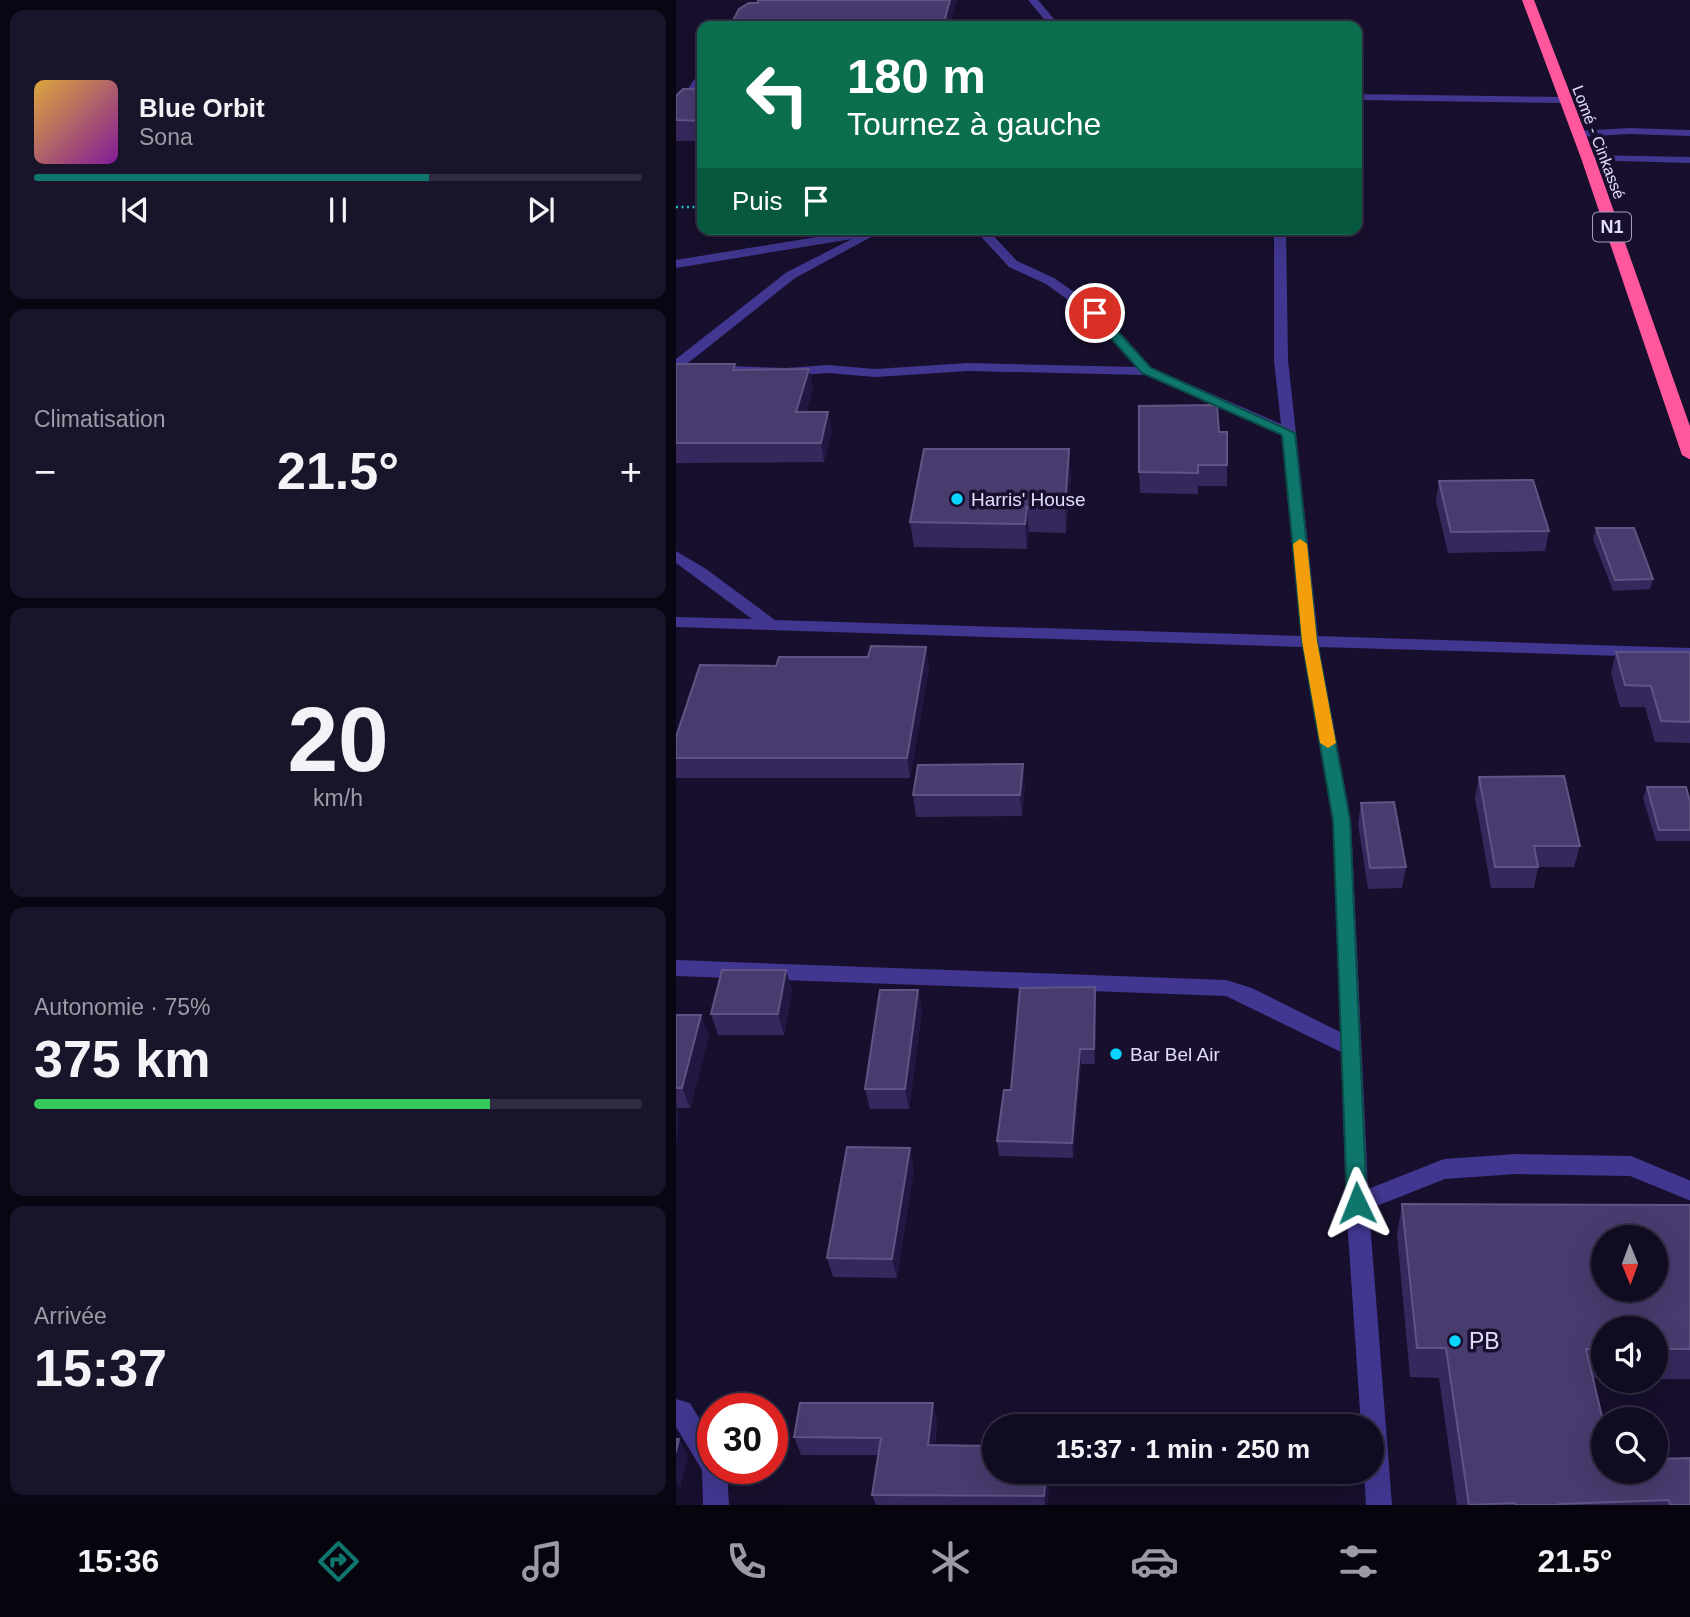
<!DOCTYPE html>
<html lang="fr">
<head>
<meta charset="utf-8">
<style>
	:root { --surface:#110b22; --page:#1a142a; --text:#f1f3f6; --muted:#9c9ba5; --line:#302b40; --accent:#0f766e }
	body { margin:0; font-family:Arial,sans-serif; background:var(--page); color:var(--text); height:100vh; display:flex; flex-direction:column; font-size:26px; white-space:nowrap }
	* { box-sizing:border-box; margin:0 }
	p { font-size:23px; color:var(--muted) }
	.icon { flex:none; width:38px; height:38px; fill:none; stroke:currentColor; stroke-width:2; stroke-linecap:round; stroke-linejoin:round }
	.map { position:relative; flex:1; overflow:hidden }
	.side { display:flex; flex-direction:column; gap:10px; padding:10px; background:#090613; width:676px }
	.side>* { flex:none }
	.guide { position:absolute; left:21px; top:21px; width:665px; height:214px; border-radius:14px; box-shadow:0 7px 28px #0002,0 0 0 2px var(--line); background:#0b6e4f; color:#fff; overflow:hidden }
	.needle { width:46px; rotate:179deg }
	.tools { position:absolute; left:915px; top:1225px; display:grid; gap:14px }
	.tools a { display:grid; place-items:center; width:77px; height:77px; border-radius:50%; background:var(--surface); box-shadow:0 7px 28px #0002,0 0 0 2px var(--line); font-size:35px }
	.speed { position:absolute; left:21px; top:1393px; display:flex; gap:14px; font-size:35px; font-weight:700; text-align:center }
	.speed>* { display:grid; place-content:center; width:91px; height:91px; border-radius:50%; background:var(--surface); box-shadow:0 7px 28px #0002,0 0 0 2px var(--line); line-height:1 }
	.speed .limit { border:10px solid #d22; background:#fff; color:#111 }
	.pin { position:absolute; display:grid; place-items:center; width:60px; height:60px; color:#fff; margin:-30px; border:4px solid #fff; border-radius:50%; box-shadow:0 2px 7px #0007 }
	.me { position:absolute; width:77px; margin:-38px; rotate:358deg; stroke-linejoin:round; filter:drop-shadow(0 0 5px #0008) }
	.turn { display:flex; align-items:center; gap:24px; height:147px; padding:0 35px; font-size:32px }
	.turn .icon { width:91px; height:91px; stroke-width:2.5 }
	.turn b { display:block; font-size:49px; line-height:60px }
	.then { display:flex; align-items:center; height:66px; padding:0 35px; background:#0003; gap:14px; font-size:26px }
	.big { font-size:52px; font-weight:700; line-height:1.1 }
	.side .widget { flex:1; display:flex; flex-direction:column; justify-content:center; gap:10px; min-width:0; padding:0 24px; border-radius:14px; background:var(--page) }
	.side .dial { align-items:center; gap:0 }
	.dial b { font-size:91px; line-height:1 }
	.song { display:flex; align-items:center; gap:21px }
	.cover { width:84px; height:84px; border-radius:10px; background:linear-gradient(135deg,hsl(40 70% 55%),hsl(290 70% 35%)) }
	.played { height:7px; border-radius:4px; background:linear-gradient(90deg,var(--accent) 65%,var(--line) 65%) }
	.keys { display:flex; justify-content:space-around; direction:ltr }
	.heat { display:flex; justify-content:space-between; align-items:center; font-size:38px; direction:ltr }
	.charge { height:10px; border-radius:5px; background:linear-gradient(90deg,#34c759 75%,var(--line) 0) }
	.trip { position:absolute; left:306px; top:1414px; width:402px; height:70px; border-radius:35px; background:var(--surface); box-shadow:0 7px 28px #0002,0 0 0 2px var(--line); font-weight:700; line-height:70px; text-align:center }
	.tab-bar { display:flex; height:112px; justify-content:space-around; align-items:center; background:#07040e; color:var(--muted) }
	.tab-bar .icon { width:49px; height:49px }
	.tab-bar .current { color:var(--accent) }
	.tab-bar b { font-size:32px; color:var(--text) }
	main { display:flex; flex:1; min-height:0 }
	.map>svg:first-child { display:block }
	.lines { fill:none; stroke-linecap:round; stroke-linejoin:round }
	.path { stroke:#27c5c7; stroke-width:2.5; stroke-dasharray:2 3.5; stroke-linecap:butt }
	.minor { fill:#413790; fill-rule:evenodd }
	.highway { fill:#ff579b; fill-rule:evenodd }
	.wall { fill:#36285c }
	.shaded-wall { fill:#221642 }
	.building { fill:#483b6e; stroke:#605484; stroke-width:2; fill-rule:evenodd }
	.route { fill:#0f766e; stroke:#0a4d48; stroke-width:2 }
	.slow { fill:#f59e0b }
	.poi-dot { fill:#08d4ff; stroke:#170f2d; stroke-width:2.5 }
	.labels { text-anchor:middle; stroke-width:7; stroke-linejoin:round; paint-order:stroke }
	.far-street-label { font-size:16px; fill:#e2dcff; stroke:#170f2d }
	.shield { fill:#170f2d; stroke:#a59ec0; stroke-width:2 }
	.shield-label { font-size:18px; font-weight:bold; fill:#e2dcff }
	.poi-label { font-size:19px; fill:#e2dcff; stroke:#170f2d; text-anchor:start }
	.near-poi-label { font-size:23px; fill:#e2dcff; stroke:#170f2d; text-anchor:start }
</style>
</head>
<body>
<main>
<section class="side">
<div class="widget">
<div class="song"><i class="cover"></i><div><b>Blue Orbit</b><p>Sona</p></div></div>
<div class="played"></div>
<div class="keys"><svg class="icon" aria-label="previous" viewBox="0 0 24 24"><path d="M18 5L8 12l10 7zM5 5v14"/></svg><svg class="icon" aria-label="pause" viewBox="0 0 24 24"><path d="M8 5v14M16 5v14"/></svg><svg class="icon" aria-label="next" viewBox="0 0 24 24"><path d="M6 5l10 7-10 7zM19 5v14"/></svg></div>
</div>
<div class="widget"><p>Climatisation</p>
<div class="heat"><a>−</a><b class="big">21.5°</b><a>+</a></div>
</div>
<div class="widget dial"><b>20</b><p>km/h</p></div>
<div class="widget"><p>Autonomie · 75%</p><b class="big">375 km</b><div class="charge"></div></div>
<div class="widget"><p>Arrivée</p><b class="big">15:37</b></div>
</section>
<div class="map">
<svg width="1015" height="1505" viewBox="0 0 1015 1505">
	<rect width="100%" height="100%" fill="#170f2d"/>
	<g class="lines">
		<path class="path" d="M0,207h26"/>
		<g class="minor">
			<path d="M352,0h10l22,26h-10z"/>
			<path d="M26,73v10l-22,33 -4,1v-11l22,-32z"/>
			<path d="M681,94l207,3 5,3 -5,3 -207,-3z"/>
			<path d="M953,128l62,2v6l-62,-2 -51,3 -5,-3 5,-3z"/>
			<path d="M912,155l103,2v6l-107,-3 -2,-2z"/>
			<path d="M194,229h16l-91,49 -112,89 19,-2 84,3 42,-3 47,4 93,-6 168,4 -46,-51 -44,-32 -37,-17 -35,-38h13l30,32 37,17 46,32 52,58 129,56 -7,-64v-131h12l2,131 30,276 373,12v10l-372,-11 32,173 17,369 76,-30 72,-5 115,2 60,25v20l-61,-25 -114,-2 -71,5 -76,30 23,296h-26l-2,-33h8v-46h-11l-15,-223 -5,-151 -115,-56 -550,-20v-16l550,20 26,8 88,44 -7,-212 -30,-173 -627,-20v-10l76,2 -76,-56v-12l30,18 69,51 526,16 -19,-201 -137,-60 -177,-4 -93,6 -47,-4 -42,3 -84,-3 -26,3v-17l111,-87 65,-33 -176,29v-8l183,-30 5,3z"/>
			<path d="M0,1399l14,4 23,39v26h14l2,37h-26l-1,-35 -26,-43z"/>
		</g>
		<path class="highway" d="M846,0h12l61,158 96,271v31l-9,-5 -101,-297z"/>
	</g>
	<g class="wall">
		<path d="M26,76v65h-26v-45l19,-7z"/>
		<path d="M0,364l61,6 72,-1 4,20 -7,23 26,19 -8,31 -148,1z"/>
		<path d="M543,432l8,33v21h-29v8l-58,-1 -1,-21z"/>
		<path d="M395,475l-5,58 -37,-1 -2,17 -113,-2 -4,-25z"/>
		<path d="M763,481l110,50 -4,20 -97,2 -12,-51z"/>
		<path d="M920,528l57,51 -3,10 -37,2 -20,-52z"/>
		<path d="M940,652h74v91l-35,-1 -10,-35h-25l-9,-34z"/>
		<path d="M100,666l153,1 -19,111h-234v-41z"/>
		<path d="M803,777l101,69 -6,21h-36l-4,21h-43l-16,-90z"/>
		<path d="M349,786l-3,30 -106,1 -3,-22z"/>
		<path d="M971,787l43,15v39h-34l-13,-43z"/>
		<path d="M685,803l45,64 -4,21 -34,1 -10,-65z"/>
		<path d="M110,970l6,20 -8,45h-66l-7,-21z"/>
		<path d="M242,990l4,20 -13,99h-39l-5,-20z"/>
		<path d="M420,1002l-1,62h-14l-8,94 -74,-2 -2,-15 14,-51z"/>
		<path d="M0,1015l33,21 -19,72h-12l-1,34h-1z"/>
		<path d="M238,1168l-17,110 -64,-1 -6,-19z"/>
		<path d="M726,1204l288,1v174h-34v-51h-52v51l-11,-1 11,94 86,33h-233l-18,-127 -29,-1 -13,-142z"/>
		<path d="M261,1421l-2,24 59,27h56l-3,33h-171l-4,-10 6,-40h-77l-7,-18z"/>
	</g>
	<g class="shaded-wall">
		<path d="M274,0h7l-7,26h-7z"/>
		<path d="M133,369l4,20 -13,43 -4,-20z"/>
		<path d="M152,412l4,19 -8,31 -3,-19z"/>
		<path d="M393,449l2,26 -5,58 -1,-26z"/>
		<path d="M351,507l2,25 -2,17 -2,-25z"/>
		<path d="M250,647l3,20 -19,111 -3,-20z"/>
		<path d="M347,764l2,22 -3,30 -2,-21z"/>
		<path d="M110,970l6,20 -8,45 -6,-21z"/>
		<path d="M419,987l1,15 -1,62 -1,-15z"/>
		<path d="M242,990l4,20 -13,99 -4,-20z"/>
		<path d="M25,1015l8,21 -19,72 -8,-20z"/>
		<path d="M404,1049l1,15 -8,94 -1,-15z"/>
		<path d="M0,1104l2,4 -1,34 -1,-3z"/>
		<path d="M234,1148l4,20 -17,110 -5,-19z"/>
		<path d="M257,1403l4,18 -4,41 -5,-17z"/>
		<path d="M3,1439l9,17 -8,33 -4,-7v-30z"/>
		<path d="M370,1472h4l-3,33h-2l-1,-9z"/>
	</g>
	<g class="building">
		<path d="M82,0h192l-7,26h-213l9,-17 10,-6h9z"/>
		<path d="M26,76v45l-26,-1v-24l7,-7h12z"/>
		<path d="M0,364h59l-2,6 76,-1 -13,43h32l-7,31h-145z"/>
		<path d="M541,405l2,27h8v33h-29v8l-59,-1v-66z"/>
		<path d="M248,449h145l-4,58h-38l-2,17 -115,-2z"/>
		<path d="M857,480l16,51 -98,1 -12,-51z"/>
		<path d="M920,528h38l19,51 -38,1z"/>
		<path d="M195,646l55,1 -19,111h-231v-21l24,-72 76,1 3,-9h89z"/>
		<path d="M940,652h74v70l-29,-1 -10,-35 -26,-1z"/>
		<path d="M347,764l-3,31h-107l5,-30z"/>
		<path d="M888,776l16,70h-46l4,21h-43l-16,-90z"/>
		<path d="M971,787h39l4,15v28h-31z"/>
		<path d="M718,802l12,65 -36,1 -9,-65z"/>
		<path d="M46,970h64l-8,44h-67z"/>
		<path d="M419,987l-1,62h-14l-8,94 -75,-2 7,-51h7l9,-102z"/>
		<path d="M204,990h38l-13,99h-40z"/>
		<path d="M0,1015h25l-19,73h-6z"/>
		<path d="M171,1147l63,1 -18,111 -65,-1z"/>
		<path d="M726,1204l288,1v144h-34v-21h-52v21h-18l18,76v47h52v-13l34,-1v47h-20l-1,-5 -109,4 1,1h-46v-2l-46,2 -23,-157h-29zM928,1237h52v53h-52z"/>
		<path d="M124,1403h133l-5,42 66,1v26h52l-2,24 -172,-1 9,-57 -87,-1z"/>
		<path d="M0,1439h3l-3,13z"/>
	</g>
	<path class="route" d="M415,311h8l52,57 144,65 22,208 33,179 17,383 -3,7 -7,3 -7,-3 -3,-7 -14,-383 -31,-179 -20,-206 -140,-62 -51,-57z"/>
	<path class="slow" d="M624,539l7,5 10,97 19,102 -8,5 -8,-5 -18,-102 -9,-97z"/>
	<g class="poi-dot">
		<circle cx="281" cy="499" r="7"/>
		<circle cx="440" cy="1054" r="7"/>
		<circle cx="779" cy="1341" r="7"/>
	</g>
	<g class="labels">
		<g class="far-street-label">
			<text transform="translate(923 142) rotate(69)" y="6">Lomé - Cinkassé</text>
		</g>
		<rect class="shield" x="917" y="212.5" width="38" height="29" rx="5"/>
		<g class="shield-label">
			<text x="936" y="233">N1</text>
		</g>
		<g class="poi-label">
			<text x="295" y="506">Harris' House</text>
			<text x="454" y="1061">Bar Bel Air</text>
		</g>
		<g class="near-poi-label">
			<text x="793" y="1349">PB</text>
		</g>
	</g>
</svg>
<div class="tools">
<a><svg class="needle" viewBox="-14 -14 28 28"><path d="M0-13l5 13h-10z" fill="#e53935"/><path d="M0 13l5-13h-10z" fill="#9c9ba5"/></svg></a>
<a><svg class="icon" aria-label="sound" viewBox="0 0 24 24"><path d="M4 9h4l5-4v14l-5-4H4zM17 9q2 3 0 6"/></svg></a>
<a><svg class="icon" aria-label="search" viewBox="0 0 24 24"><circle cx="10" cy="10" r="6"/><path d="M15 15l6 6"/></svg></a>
</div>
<div class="speed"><div class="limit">30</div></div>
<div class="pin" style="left:419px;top:313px;background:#d93025"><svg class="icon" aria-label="arrive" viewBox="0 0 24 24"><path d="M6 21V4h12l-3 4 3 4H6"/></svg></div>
<svg class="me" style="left:681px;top:1203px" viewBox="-20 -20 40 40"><path d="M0-17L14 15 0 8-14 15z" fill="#0f766e" stroke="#fff" stroke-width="4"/></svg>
<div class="trip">15:37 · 1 min · 250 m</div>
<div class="guide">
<div class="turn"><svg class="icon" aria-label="left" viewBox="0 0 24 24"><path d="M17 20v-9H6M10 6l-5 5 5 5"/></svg><div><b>180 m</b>Tournez à gauche</div></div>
<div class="then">Puis<svg class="icon" aria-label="arrive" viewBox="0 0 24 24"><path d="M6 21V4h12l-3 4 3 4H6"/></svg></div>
</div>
</div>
</main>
<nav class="tab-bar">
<b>15:36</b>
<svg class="icon current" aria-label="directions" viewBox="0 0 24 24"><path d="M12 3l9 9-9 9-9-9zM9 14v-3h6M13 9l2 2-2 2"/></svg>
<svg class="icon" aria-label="music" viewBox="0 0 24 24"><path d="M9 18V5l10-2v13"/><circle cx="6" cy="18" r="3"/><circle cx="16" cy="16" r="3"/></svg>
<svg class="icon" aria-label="phone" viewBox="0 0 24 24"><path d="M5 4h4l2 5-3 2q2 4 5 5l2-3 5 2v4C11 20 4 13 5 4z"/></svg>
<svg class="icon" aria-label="climate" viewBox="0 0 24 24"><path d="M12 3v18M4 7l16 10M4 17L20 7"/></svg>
<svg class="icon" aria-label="car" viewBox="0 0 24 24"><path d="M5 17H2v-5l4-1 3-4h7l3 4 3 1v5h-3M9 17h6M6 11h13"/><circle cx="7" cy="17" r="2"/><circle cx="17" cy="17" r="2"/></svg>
<svg class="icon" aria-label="filters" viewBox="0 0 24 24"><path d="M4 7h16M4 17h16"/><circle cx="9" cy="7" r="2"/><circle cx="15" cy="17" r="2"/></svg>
<b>21.5°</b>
</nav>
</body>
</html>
